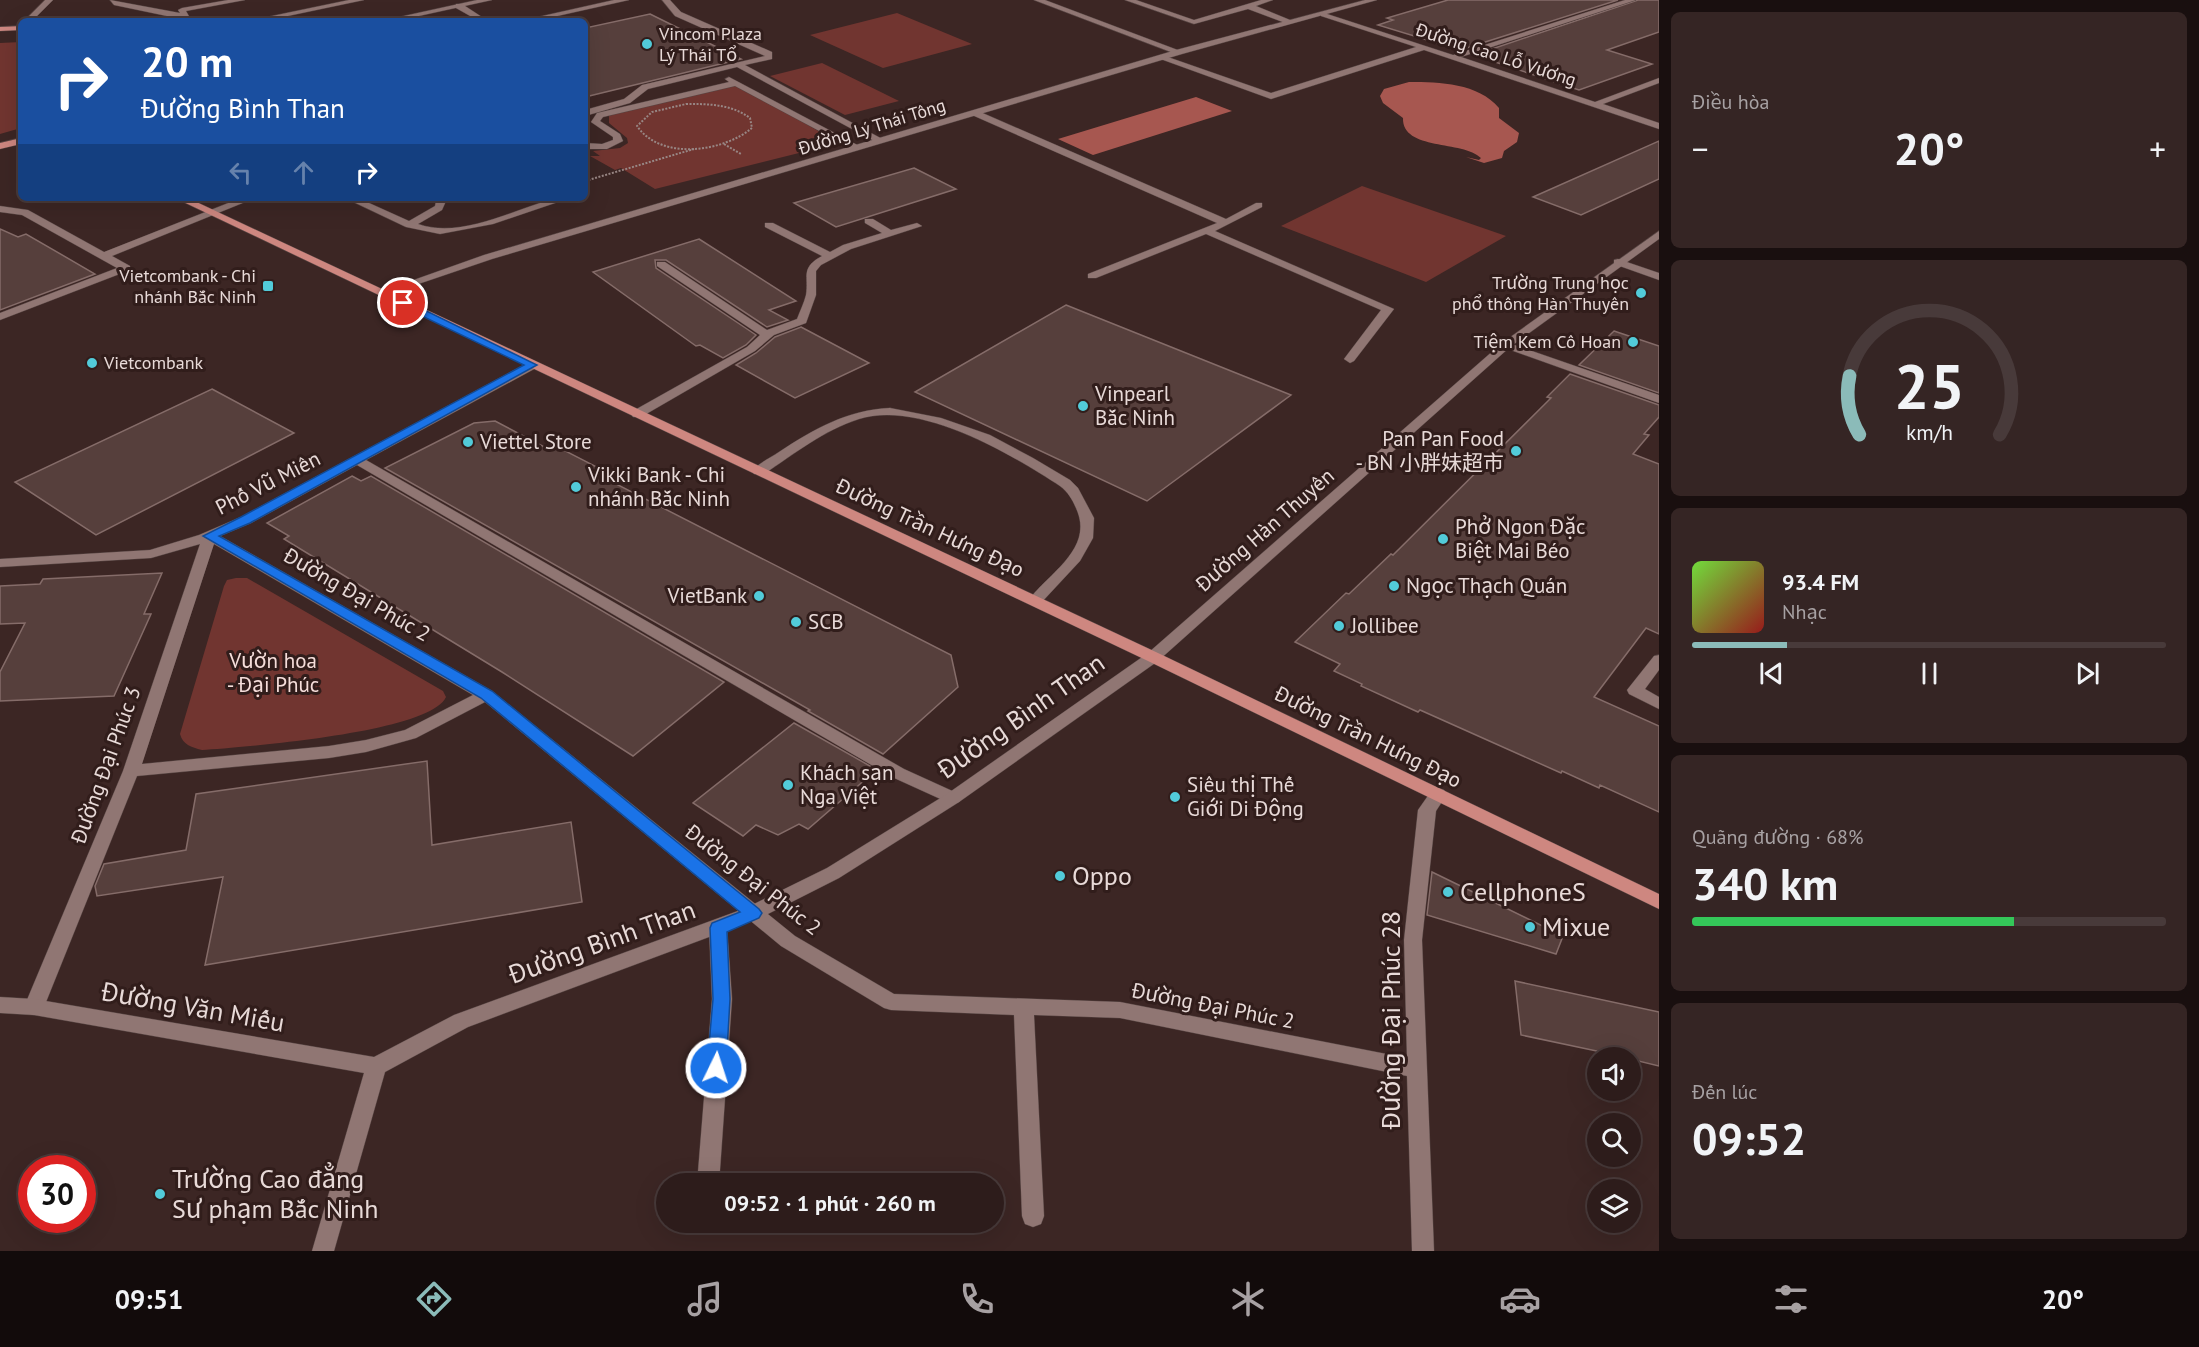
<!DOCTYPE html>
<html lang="vi">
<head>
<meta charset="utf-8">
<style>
	:root { --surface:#2d1c1b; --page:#352524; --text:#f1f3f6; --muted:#a7a1a3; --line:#483a3a; --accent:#8bbbb9 }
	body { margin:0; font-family:"PT Sans","Noto Sans SC",sans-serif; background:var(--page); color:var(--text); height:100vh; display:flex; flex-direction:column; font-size:22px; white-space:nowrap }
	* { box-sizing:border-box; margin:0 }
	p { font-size:20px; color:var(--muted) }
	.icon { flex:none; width:33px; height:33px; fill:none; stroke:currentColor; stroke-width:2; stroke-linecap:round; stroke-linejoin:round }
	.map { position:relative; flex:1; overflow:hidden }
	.drawer { display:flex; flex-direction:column; gap:12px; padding:12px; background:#190f0f; width:540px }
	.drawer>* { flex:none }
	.banner { position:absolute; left:18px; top:18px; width:570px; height:183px; border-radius:9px; box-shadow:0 6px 24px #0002,0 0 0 2px var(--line); background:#1a4fa0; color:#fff; overflow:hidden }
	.fabs { position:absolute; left:1587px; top:1047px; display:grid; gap:12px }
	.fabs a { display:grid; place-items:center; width:54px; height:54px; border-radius:50%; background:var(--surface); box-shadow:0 6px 24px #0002,0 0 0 2px var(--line); font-size:30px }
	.speed { position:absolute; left:18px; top:1155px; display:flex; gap:12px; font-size:30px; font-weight:700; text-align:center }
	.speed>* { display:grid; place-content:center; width:78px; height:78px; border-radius:50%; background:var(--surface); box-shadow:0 6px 24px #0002,0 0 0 2px var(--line); line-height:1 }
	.speed .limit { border:9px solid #d22; background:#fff; color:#111 }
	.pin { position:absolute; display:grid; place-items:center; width:51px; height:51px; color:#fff; margin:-26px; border:3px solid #fff; border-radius:50%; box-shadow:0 2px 6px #0007 }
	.me { position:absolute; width:66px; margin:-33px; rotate:4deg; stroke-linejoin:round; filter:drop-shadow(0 0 4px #0008) }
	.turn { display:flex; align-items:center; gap:21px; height:126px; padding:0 24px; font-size:27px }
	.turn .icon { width:78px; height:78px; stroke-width:2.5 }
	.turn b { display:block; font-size:42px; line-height:51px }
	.lanes { display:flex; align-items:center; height:57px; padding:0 24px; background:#0003; justify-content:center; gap:30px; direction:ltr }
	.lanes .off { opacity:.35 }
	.big { font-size:45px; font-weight:700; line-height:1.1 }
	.drawer .tile { flex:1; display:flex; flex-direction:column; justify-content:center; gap:9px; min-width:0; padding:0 21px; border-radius:9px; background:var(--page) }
	.drawer .dial { align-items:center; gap:0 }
	.dial svg { height:156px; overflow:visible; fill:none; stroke:var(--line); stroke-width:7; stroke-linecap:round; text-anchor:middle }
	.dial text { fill:var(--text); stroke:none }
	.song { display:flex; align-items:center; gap:18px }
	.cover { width:72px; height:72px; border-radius:9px; background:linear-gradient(135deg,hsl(100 70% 55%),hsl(0 70% 35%)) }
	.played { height:6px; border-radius:3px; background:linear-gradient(90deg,var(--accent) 20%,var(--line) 20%) }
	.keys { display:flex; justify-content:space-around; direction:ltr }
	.heat { display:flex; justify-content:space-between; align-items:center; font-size:33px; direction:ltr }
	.charge { height:9px; border-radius:4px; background:linear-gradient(90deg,#34c759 68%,var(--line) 0) }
	.trip { position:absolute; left:656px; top:1173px; width:348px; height:60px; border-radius:30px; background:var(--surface); box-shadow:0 6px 24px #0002,0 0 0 2px var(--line); font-weight:700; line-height:60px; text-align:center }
	.tabs { display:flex; height:96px; justify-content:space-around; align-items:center; background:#120b0b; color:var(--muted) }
	.tabs .icon { width:42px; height:42px }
	.tabs .current { color:var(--accent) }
	.tabs b { font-size:27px; color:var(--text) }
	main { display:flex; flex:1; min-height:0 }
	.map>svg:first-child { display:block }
	.green { fill:#713530 }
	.water { fill:#a75750 }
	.building { fill:#563f3c; stroke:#856c69; stroke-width:1.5 }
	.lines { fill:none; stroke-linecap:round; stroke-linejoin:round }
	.service-casing { stroke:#554442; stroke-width:1 }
	.minor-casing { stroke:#554442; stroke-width:1 }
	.tertiary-casing { stroke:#554442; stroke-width:1 }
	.secondary-casing { stroke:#554442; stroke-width:1 }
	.primary-casing { stroke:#554442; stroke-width:1 }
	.path { stroke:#988684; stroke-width:2; stroke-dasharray:2 1.5; stroke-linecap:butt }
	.service { fill:#907673; fill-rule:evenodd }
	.minor { fill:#907673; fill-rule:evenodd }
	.tertiary { fill:#907673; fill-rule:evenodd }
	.secondary { fill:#907673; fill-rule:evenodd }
	.primary { fill:#ce8780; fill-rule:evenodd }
	.route { fill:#1a73e8; stroke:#114b97; stroke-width:1.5 }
	.poi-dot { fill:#52cbd9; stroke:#311d1b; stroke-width:2 }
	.labels { text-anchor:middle; stroke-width:6; stroke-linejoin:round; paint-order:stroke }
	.far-poi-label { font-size:18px; fill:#e8dad8; stroke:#311d1b; text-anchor:end }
	.far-street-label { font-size:18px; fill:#e8dad8; stroke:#311d1b }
	.poi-label { font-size:21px; fill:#e8dad8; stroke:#311d1b; text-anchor:start }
	.street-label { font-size:21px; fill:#e8dad8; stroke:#311d1b }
	.park-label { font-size:21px; fill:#f5ddda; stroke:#311d1b }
	.near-street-label { font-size:26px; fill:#e8dad8; stroke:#311d1b }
	.near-poi-label { font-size:26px; fill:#e8dad8; stroke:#311d1b; text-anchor:start }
</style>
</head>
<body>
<main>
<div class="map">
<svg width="1659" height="1251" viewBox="0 0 1659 1251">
	<rect width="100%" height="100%" fill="#3c2624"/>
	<g class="green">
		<path d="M897,13l75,31 -89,24 -73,-33z"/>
		<path d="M21,42v86l-21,6v-91z"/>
		<path d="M822,63l77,38 -54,14 -75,-39z"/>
		<path d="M736,83l103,60 -184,46 -34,-21 -6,2 -25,-14h10l-7,-5 27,-3 8,-5 -1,-5 -18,-15v-7l5,-3z"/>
		<path d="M1362,186l144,50 -80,46 -145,-56z"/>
		<path d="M236,578h11l196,113 3,6c-16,36 -203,50 -244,53 -11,-3 -19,-5 -22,-16l44,-148 3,-6z"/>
	</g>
	<g class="water">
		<path d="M1409,82c31,0 69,1 90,26v10l20,15 -2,9 -13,9 -2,7 -18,5 -18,-6 13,3 2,-2c-18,-18 -79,-7 -78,-40l-20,-15 -3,-7 4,-7z"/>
		<path d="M1196,97l36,14 -139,44 -35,-16z"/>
	</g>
	<g class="building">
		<path d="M1448,0h170l-158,50 -82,-25 15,-5 -6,-2z"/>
		<path d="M1638,0h21v32l-52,18 45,14 -73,26 -105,-35z"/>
		<path d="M650,14l91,45 -156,38v-69z"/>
		<path d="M1659,141v38l-78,36 -48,-18z"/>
		<path d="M914,168l42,21 -120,38 -42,-24z"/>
		<path d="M0,229l18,8 8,-3 69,40 -95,36z"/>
		<path d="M699,239l97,62 -27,9 19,10 -21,7 -101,-67h-11l1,8 100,67 -10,10 -23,13 -23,-13 -4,1 -103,-74z"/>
		<path d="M1066,305l225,90 -144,106 -232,-109z"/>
		<path d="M801,327l68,36 -74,35 -59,-33 20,-12 19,-16z"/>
		<path d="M1614,331l45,15v47l-80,-28z"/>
		<path d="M1570,374l89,31v12l-15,17 5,1 -16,19 26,10v170l-13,-6 -52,69 65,29v86l-59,-27 -1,3 -37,-17 -1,2 -141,-63 -2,2 -57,-26 1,-2 -28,-13 6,-7 -45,-22 51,-49 3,1 42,-40 2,1 158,-157 -4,-1z"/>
		<path d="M212,389l82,44 -198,102 -81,-53z"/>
		<path d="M495,421l53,28 6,-4 68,35 -6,4 335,171 7,32 -75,67 -75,-43 2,-1 -425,-242 89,-45z"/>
		<path d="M352,476l9,5 10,-5 353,206 -91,74 -131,-84 -218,-133 5,-3 -22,-13z"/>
		<path d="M162,573l-18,41h7l-37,82 -114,5v-29l25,-49 -25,1v-38l40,-2 3,-5z"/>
		<path d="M794,723l76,43 -3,2 7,4 -66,57 -9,-5 -21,11 -22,-10 -13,11 -50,-33z"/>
		<path d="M427,761l5,84 139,-23 11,80 -377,63 18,-88 -126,19 -2,-10 9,-22 82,-14 10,-56z"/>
		<path d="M1432,872l131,64 -7,18 -129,-39z"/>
		<path d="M1515,981l144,31v54l-29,-7v-1l-109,-23z"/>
	</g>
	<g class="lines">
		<g class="service-casing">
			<g id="service">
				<path d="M110,0l70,13 -2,-3 4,-2 46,-8h17l-59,11 4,7 -4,2 -72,-15z"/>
				<path d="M614,0h15l-94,21h-15z"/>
				<path d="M662,0h8l11,12 91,40v7l-27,6 141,76 -8,2 -141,-76 -89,22 -18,14 -45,13v-6l39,-11 18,-14 123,-29 -90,-40z"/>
				<path d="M1125,0h11l58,20 67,-20h12l-17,6 39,16 -7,2 -40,-15 -54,15z"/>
				<path d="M456,4h6l26,17h-9l-23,-13z"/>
				<path d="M729,77l134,71 -8,2 -120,-64 -132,31 -3,4 20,13 3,7 -16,8h-22v-6l17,1 11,-4v-3l-22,-15 6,-9 132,-31 -4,-3z"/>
				<path d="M972,111h6l248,108 30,-16h6v4l-47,24 179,78 -40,52 -4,2 -6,-4 37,-49 -175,-76 -110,44h-8v-4l129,-51 -245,-108z"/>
				<path d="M241,198h14l-143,58 18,10v4l-130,50v-7l117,-45 -95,-53 -22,-3v-6l28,4 76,42z"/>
				<path d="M345,198h13l51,23 26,-15 1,-5 -3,-3h11l2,3 -4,9 -24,14c43,15 94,-14 135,-25l5,3 -65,22 -53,10 -34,-7z"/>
				<path d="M865,219h8l18,11 26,-7 5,3 -71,23 -30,16 -5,6v24l-10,28 -32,12 -19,16 -114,66h-8l-2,-3 2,-3 114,-64 13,-12 -103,-69v-4h8l102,68 30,-11c3,-8 7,-16 9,-24 3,-19 -6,-27 16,-39l-57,-29v-4h8l57,29 13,-7 39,-12 -17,-10z"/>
				<path d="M1618,259l41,14v7l-45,-16v-4z"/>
				<path d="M890,408l51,10 49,17 43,23 37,22 8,8 16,30 -1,20 -13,23 -40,43h-10l-2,-3c20,-28 67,-52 48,-93 -4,-9 -8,-16 -16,-22 -49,-32 -140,-86 -201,-67 -35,11 -65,35 -95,55h-10l-2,-3c7,-8 18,-13 27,-19 35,-23 68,-42 111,-44z"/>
			</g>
		</g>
		<g class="minor-casing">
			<g id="minor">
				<path d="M1034,0h11l138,52 -7,2z"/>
				<path d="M1625,0h11l-175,57 134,45 64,-24v5l-56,21 56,19v6l-235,-79 -153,49 -116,-42 7,-2 109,38 145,-46 -95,-31v-4l132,43z"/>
				<path d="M1506,342l153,53v8l-157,-56v-4z"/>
				<path d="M532,361l6,4 -2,3 -170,92 538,309 55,25 3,4 -3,4 -6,2 -6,-2 -55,-25 -535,-312 -106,58 -31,13 272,155 303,245 99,58 226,8 287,56 -3,-118 14,-130 14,-20 6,-2 6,2 3,4 -11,17 -14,129 12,311h-22l-5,-175 -287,-58 -86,-3 10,201 -3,8 -8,3 -8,-3 -3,-8 -8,-201 -123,-5 -7,-2 -103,-62 -296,-244 -69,36 -50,14 -37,6 -192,18 -93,231 -3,6 -7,2 -7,-2 -3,-6 99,-236 77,-227 -49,14 -151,9v-8l150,-9 49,-15 42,-18zM214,544l259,151 -68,35 -39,10 -37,6 -187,18z"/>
				<path d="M1659,655v15l-14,19 14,8v12l-30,-15 -2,-4 27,-34z"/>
				<path d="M718,920l7,3 2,5 5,71 -13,185h-22l15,-185 -3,-71 2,-5z"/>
			</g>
		</g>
		<g class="tertiary-casing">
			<g id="tertiary">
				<path d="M1365,0h12l-195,54 -690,205 -106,36h-8l-1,-2 107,-38 692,-205z"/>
				<path d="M1659,231v8l-149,108 -352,314 -199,141 -120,76 -79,40 -292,109 -83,45 -51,179h-22l52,-178 -330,-58 -34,-2v-16l34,2 340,58 80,-42 292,-107 81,-40 120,-74 201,-141 354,-310z"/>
			</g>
		</g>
		<g class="secondary-casing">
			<g id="secondary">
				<path d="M45,0h8l-21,21h-8z"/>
				<path d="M349,0h15l-100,21h-16z"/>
				<path d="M477,0h15l-96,21h-15z"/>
			</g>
		</g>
		<g class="primary-casing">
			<g id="primary">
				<path d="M21,26v4l-21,1v-4z"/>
				<path d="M21,138v6l-21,5v-6z"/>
				<path d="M175,198h13l970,455 501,241v15l-511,-248z"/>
			</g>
		</g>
		<g class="path">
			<path d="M686,104c23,0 45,0 64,14l2,10c-29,24 -91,33 -115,-2l15,-14z"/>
			<path d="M724,144l17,10"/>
			<path d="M585,181l109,-32"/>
		</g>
		<use href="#service" class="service"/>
		<use href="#minor" class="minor"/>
		<use href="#tertiary" class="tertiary"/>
		<use href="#secondary" class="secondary"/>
		<use href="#primary" class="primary"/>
	</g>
	<path class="route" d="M399,301h7l131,64 -287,158 -31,13 273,155 267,218 3,4 -3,5 -32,14 3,67 -4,69 -3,6 -7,3 -6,-3 -3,-6 6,-69 -3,-71 2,-5 28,-11 -259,-214 -278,-162 38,-19 283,-152 -125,-60z"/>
	<g class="poi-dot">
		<circle cx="647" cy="44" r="6"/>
		<rect x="262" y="280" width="12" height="12" rx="3"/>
		<circle cx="1641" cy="293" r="6"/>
		<circle cx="1633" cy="342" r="6"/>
		<circle cx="92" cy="363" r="6"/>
		<circle cx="1083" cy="406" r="6"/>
		<circle cx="468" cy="442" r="6"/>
		<circle cx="1516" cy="451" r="6"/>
		<circle cx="576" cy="487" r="6"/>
		<circle cx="1443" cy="539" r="6"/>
		<circle cx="1394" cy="586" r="6"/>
		<circle cx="759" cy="596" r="6"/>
		<circle cx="796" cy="622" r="6"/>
		<circle cx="1339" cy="626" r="6"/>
		<circle cx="788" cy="785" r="6"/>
		<circle cx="1175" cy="797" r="6"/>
		<circle cx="1060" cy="876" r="6"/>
		<circle cx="1448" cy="892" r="6"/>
		<circle cx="1530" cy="927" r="6"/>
		<circle cx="160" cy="1194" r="6"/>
	</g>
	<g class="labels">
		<g class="far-poi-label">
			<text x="659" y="40" text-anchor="start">Vincom Plaza<tspan x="659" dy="21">Lý Thái Tổ</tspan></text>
			<text x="256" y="282">Vietcombank - Chi<tspan x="256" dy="21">nhánh Bắc Ninh</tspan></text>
			<text x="1629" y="289">Trường Trung học<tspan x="1629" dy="21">phổ thông Hàn Thuyên</tspan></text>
			<text x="1621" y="348">Tiệm Kem Cô Hoan</text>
			<text x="104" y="369" text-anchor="start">Vietcombank</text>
		</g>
		<g class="far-street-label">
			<text transform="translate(1496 55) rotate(18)" y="6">Đường Cao Lỗ Vương</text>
			<text transform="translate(872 127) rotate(-17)" y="6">Đường Lý Thái Tông</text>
		</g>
		<g class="poi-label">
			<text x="1095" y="401">Vinpearl<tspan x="1095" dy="24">Bắc Ninh</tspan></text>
			<text x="1504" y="446" text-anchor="end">Pan Pan Food<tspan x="1504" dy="24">- BN 小胖妹超市</tspan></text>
			<text x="480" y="449">Viettel Store</text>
			<text x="588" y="482">Vikki Bank - Chi<tspan x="588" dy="24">nhánh Bắc Ninh</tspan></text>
			<text x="1455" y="534">Phở Ngon Đặc<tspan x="1455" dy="24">Biệt Mai Béo</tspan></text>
			<text x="1406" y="593">Ngọc Thạch Quán</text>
			<text x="747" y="603" text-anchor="end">VietBank</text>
			<text x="808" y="629">SCB</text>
			<text x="1351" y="633">Jollibee</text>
			<text x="800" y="780">Khách sạn<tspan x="800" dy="24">Nga Việt</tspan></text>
			<text x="1187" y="792">Siêu thị Thế<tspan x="1187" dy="24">Giới Di Động</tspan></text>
		</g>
		<g class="street-label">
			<text transform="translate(268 483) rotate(-27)" y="7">Phố Vũ Miên</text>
			<text transform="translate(930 528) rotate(25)" y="7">Đường Trần Hưng Đạo</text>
			<text transform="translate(1265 530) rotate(-41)" y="7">Đường Hàn Thuyên</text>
			<text transform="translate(357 595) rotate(30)" y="7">Đường Đại Phúc 2</text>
			<text transform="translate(1368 737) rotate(26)" y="7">Đường Trần Hưng Đạo</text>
			<text transform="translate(106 765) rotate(-70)" y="7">Đường Đại Phúc 3</text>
			<text transform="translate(753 880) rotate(38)" y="7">Đường Đại Phúc 2</text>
			<text transform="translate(1213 1006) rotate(11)" y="7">Đường Đại Phúc 2</text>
		</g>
		<g class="park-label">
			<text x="273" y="668">Vườn hoa<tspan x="273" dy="24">- Đại Phúc</tspan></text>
		</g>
		<g class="near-street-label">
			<text transform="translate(1021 716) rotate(-35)" y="9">Đường Bình Than</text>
			<text transform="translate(602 942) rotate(-20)" y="9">Đường Bình Than</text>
			<text transform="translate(193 1007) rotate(10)" y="9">Đường Văn Miếu</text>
			<text transform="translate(1391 1020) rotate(-90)" y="9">Đường Đại Phúc 28</text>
		</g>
		<g class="near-poi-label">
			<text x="1072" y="885">Oppo</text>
			<text x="1460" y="901">CellphoneS</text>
			<text x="1542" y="936">Mixue</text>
			<text x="172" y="1188">Trường Cao đẳng<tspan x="172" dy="30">Sư phạm Bắc Ninh</tspan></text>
		</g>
	</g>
</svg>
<div class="fabs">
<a><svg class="icon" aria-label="sound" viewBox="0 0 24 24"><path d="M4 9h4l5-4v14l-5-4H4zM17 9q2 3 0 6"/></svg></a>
<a><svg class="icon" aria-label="search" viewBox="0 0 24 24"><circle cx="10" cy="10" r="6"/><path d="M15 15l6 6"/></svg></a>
<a><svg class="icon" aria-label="layers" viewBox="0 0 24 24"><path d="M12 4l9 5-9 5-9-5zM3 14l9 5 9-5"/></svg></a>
</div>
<div class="speed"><div class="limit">30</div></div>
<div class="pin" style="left:403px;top:303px;background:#d93025"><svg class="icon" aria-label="arrive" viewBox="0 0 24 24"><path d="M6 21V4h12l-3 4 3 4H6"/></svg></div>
<svg class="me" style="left:716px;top:1068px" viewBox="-20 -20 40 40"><circle r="17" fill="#1a73e8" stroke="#fff" stroke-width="3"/><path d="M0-11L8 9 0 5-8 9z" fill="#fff"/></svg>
<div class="trip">09:52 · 1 phút · 260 m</div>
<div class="banner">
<div class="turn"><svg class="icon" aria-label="right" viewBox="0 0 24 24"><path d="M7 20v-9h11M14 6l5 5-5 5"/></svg><div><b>20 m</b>Đường Bình Than</div></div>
<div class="lanes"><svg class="icon off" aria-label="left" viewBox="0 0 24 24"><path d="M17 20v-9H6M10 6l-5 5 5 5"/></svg><svg class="icon off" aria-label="ahead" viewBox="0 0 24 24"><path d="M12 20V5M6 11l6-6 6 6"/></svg><svg class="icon" aria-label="right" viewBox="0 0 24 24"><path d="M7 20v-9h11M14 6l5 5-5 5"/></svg></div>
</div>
</div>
<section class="drawer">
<div class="tile"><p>Điều hòa</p>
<div class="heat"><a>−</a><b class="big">20°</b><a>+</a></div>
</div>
<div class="tile dial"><svg viewBox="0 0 100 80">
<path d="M14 69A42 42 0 1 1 86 69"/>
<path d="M14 69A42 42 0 0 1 9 39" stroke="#8bbbb9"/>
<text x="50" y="56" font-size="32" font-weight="700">25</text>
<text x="50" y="72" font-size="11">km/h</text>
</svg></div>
<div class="tile">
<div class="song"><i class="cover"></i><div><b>93.4 FM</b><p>Nhạc</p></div></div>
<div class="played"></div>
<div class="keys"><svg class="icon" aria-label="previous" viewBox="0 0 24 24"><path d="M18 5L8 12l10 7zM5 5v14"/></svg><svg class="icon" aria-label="pause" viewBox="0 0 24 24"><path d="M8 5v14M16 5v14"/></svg><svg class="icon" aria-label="next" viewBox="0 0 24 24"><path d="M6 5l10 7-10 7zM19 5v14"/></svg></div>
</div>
<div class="tile"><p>Quãng đường · 68%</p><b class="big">340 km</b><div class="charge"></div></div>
<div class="tile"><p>Đến lúc</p><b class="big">09:52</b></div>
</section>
</main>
<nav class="tabs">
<b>09:51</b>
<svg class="icon current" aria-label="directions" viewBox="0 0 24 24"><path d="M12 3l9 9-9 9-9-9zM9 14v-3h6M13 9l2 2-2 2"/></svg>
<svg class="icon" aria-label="music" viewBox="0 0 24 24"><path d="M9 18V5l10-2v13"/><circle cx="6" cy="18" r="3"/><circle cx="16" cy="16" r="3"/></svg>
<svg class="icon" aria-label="phone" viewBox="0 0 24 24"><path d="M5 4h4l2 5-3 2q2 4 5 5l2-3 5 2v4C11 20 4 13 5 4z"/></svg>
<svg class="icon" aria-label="climate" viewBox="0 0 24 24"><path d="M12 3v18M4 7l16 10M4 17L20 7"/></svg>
<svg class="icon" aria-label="car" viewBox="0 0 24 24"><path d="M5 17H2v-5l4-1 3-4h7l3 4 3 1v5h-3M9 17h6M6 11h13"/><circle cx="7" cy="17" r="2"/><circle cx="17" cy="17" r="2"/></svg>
<svg class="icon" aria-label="filters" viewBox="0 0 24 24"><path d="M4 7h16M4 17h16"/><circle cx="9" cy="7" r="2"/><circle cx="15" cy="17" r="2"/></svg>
<b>20°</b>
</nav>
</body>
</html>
